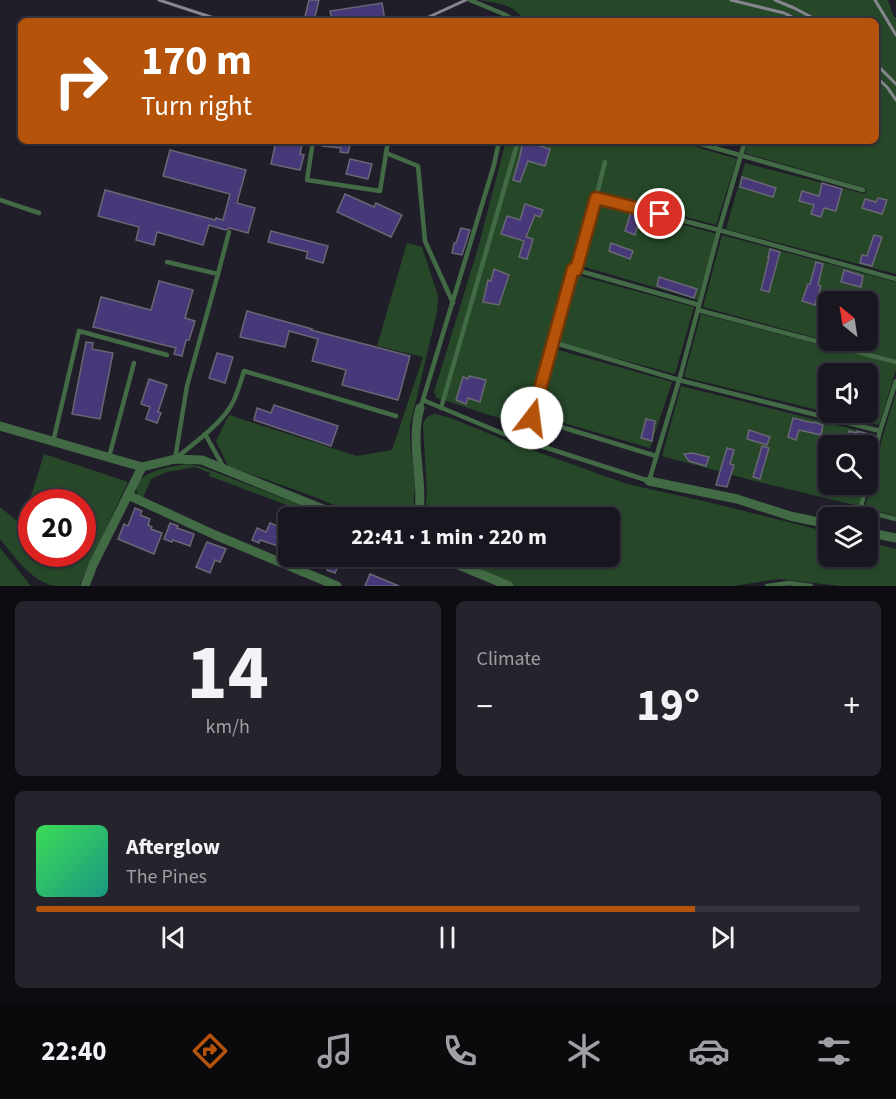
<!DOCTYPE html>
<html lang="en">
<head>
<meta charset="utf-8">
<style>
	:root { --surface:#18161f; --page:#25232c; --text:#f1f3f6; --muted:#9f9fa4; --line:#36353d; --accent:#b45309 }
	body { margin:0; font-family:"Source Sans 3",sans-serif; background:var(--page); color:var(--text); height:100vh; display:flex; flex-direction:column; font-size:22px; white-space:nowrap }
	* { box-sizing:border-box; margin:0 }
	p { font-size:20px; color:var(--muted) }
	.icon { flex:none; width:33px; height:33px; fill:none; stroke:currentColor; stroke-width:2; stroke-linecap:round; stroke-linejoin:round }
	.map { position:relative; height:586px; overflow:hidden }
	.drawer { display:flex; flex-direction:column; gap:15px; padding:15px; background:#0d0c11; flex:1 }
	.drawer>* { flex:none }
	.guide { position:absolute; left:18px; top:18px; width:861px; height:126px; border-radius:9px; box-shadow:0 2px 4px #0004,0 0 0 2px var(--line); background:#b45309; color:#fff; overflow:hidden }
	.needle { width:39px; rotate:330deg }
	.buttons { position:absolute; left:818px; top:291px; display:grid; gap:12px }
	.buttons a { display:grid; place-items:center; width:60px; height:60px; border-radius:9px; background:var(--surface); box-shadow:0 2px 4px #0004,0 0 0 2px var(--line); font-size:30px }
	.speed { position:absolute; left:18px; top:489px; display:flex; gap:12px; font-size:30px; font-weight:700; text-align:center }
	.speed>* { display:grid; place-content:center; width:78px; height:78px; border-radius:50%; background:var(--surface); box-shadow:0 2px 4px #0004,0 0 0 2px var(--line); line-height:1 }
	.speed .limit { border:9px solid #d22; background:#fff; color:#111 }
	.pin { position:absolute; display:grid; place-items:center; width:51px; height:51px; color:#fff; margin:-26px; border:3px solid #fff; border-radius:50%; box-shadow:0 2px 6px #0007 }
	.me { position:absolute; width:66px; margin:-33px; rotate:15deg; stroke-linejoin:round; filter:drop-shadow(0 0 4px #0008) }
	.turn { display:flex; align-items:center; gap:21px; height:126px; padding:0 24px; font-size:27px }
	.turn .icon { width:78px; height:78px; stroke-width:2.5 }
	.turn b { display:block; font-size:42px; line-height:51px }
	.big { font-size:45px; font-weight:700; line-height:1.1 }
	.drawer .tile { flex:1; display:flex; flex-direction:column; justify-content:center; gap:9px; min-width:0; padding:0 21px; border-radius:9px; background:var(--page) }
	.drawer .dial { align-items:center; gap:0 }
	.dial b { font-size:78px; line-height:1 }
	.song { display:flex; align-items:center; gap:18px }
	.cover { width:72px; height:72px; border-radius:9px; background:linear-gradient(135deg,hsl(130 70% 55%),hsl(170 70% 35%)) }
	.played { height:6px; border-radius:3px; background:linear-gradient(90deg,var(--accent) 80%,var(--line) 80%) }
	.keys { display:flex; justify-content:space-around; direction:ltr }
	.heat { display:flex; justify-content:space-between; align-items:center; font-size:33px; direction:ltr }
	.drawer .tiles { flex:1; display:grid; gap:15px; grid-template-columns:1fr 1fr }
	.tile:last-child { grid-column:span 2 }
	.trip { position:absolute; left:278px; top:507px; width:342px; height:60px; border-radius:9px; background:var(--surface); box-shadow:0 2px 4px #0004,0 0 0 2px var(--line); font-weight:700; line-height:60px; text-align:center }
	.dock { display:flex; height:96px; justify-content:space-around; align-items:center; background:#0a090c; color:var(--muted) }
	.dock .icon { width:42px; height:42px }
	.dock .selected { color:var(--accent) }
	.dock b { font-size:27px; color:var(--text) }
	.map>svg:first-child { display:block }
	.green { fill:#264829; fill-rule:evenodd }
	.building { fill:#473979; stroke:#696774; stroke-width:1.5 }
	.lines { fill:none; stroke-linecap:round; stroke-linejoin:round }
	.lane { stroke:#426b45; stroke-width:4.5 }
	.street { stroke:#426b45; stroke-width:9 }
	.rail { stroke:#87868f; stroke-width:3 }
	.route-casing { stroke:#753606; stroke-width:15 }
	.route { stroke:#b45309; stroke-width:10 }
</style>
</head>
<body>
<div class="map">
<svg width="896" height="586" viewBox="0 0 896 586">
	<rect width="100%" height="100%" fill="#201e29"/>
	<g class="green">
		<path d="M479,0h409l6,17h2v257l-170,-45 19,-66 120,31 1,-6 -121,-35 3,-12h128v-120h-351c-13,-18 -25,-17 -46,-21z"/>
		<path d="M506,141h170l61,18 -21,66 -117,-31 -2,7 120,33 -19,66 -127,-37 -47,163 -87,-28 -3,-6 44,-144z"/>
		<path d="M722,235l174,47v78l-193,-53zM828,302h39v38h-39z"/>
		<path d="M407,243l15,4 16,49 -1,16 -27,114v14l5,43 -2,34h-50l-48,-20 -87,-31 -12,-25 13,-26 128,41 35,-6 31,-93 -46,-11z"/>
		<path d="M577,275l117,32 -19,67c-39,-11 -78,-20 -117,-32z"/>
		<path d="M701,314l195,50v6l-17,55 -195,-48zM828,374h39v38h-39z"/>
		<path d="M555,349l117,33 -22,66 -114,-33z"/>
		<path d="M681,386l195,49 -9,38v-27h-39v38l36,1 -5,21 -108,-26 -89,-24z"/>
		<path d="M896,393v123l-31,-8 18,-73z"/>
		<path d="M435,414l16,4 56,23 120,43 81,18 120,30v24h39v-14l29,7v37h-56l-61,-7 -46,7h-228l-62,-29 166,-1v-38l-185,-1 3,-24 -4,-67c1,-7 4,-11 12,-12z"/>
		<path d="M44,454l84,28 -49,104c-8,0 -17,0 -25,0 -24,-6 -39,-29 -54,-47v-32l22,18zM32,502h50v52h-50z"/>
		<path d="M188,464l14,3 130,50h4h-17l-110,-41 1,-3 -15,-6 -8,1 -7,2 -14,2 -15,7 -8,19 -5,-3 -3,-9c12,-17 34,-19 53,-22z"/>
		<path d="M0,548l31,38h-31z"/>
	</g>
	<g class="building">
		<path d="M309,0h10l-5,21h-10z"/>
		<path d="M382,3l3,18h-53l-2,-10z"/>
		<path d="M276,141h27l-3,13 4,1 -4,15 -29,-6z"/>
		<path d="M322,141h29l-3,12 -8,-1 1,-4 -19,-2z"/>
		<path d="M523,141l27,8 -5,17 -17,-5 -8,21 -7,-2 6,-20z"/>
		<path d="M170,150l76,20 -9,33 18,5 -7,25 -18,-5 -5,2 -16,-5 -6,20 -46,-13 -3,13 -18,-5 3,-13 -41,-11 7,-26 110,30 1,-2 7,2 7,-26 -67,-18z"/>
		<path d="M350,159l22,5 -4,15 -22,-5z"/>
		<path d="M742,177l34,11 -3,9 -33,-10z"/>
		<path d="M822,183l20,6 -6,22 -12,-3 -3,9 -10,-3 3,-9 -15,-4 3,-10 17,5z"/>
		<path d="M345,194l29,13 2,-4 26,12 -11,22 -54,-25z"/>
		<path d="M878,198l9,2 -5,14 -20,-6 3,-9 11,3z"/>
		<path d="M525,204l18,6 -3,7 -5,-2 -9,22 7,2 -6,20 -8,-2 5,-16 -23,-7 6,-18 13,4z"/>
		<path d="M631,212l9,3 -5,20 -10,-4z"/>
		<path d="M461,228l9,2 -8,25 -10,-2 2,-10h2z"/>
		<path d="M271,231l57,15 -5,17 -17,-5 2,-6 -40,-10z"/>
		<path d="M874,235l8,2 -10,29 -12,-3 2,-8 5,1z"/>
		<path d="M611,243l22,8 -3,8 -21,-8z"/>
		<path d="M770,249l10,3 -11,40 -8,-2 8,-33h-1z"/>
		<path d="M816,262l7,2 -5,21 3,1 -6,19 -13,-4 6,-17h2z"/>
		<path d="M494,269l15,6 -10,30 -16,-3 5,-22 3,1z"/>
		<path d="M844,270l19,6 -2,11 -20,-5z"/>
		<path d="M659,277l38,12 -3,9 -37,-12z"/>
		<path d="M159,281l34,9 -8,28 10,3 -6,19h-3l-4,16 -8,-2 2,-6 -83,-21 8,-30 50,13z"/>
		<path d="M247,311l65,18 -1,1 99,26 -12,44 -56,-15 4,-15 -34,-9 6,-22 -29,-8 -4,16 -45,-10z"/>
		<path d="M86,342l7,1 -1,6 21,4 -13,66 -28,-5z"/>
		<path d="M217,353l16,4 -8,26 -16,-5z"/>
		<path d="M469,376l17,4 -6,22 -12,-4 -2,6 -10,-4 7,-23 5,2z"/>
		<path d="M149,379l18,6 -9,27 3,1 -4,10 -11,-4 4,-12 -9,-3z"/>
		<path d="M274,405l64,21 -7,20 -77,-26 3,-12 14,5z"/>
		<path d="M793,418l20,5 1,-1 9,3 -2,10 -22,-5 -3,10 -8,-3z"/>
		<path d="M646,419l9,2 -3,20 -11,-3z"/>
		<path d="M749,430l21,7 -3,8 -20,-6z"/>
		<path d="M849,431l8,2v-2l12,3 -3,12h-8l1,-4 -12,-4z"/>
		<path d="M762,446l7,2 -9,31 -7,-2z"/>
		<path d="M727,448l7,2 -4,14 4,1 -7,22 -11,-2z"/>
		<path d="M692,453l17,4 -3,9 -17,-5 -5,-7z"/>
		<path d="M135,508l7,3 -2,4 10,4 -2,6 4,2 -1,2 11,4 -8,21 -36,-15 6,-15 4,2z"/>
		<path d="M170,523l8,3 -1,2 17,6 -4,12 -17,-6 -1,2 -8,-3z"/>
		<path d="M270,523l10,4 -4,10 12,5 -3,11 -8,-3 1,-4 -18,-6 -1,3 -7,-3 5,-12 9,4z"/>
		<path d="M207,542l19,7 -6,13 -5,-2 -5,13 -14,-6z"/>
		<path d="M327,556l13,6 -5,11 -8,-3 1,-2 -25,-11z"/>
		<path d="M370,574l29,12h-34z"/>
	</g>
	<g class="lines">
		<g class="lane">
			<path d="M470,0l36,15 9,6"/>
			<path d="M313,141l-6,39 73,11 8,-50"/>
			<path d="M690,141l173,49"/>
			<path d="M386,153l32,13 7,75 28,62"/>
			<path d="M596,198l9,-36"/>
			<path d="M0,200l39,13"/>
			<path d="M167,262l51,12 -31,112 -12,73c19,-16 47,-35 58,-57 5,-10 8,-21 11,-31l152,45"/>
			<path d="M577,270l19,-72 123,32 177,49"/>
			<path d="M218,274l11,-42"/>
			<path d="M698,310l198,52"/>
			<path d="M552,342l21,-73 126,36"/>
			<path d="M423,400l81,34 145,47 31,-104 39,-147 26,-89"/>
			<path d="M422,403l72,-238 5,-24"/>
			<path d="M441,408l77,-267"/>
			<path d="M880,431l16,-50"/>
			<path d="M205,434l19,34"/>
			<path d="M53,442l26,-111 88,24"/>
			<path d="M656,456l-124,-38 20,-76 127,38 201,51 -13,53"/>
			<path d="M109,457l25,-94"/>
			<path d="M860,510l36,9"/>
			<path d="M858,518l9,-34"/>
			<path d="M767,586l22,-3 22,3"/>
		</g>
		<g class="street">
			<path d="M0,426l142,41 33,-8 27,1 143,58"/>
			<path d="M649,481l88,18 53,17 38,8"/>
			<path d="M128,495l87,40 122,51"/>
			<path d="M418,518c7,-38 -9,-73 2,-110"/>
			<path d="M867,532l29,6"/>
			<path d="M437,556l72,30"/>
			<path d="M85,586l8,-21 49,-98"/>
		</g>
		<g class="rail">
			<path d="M159,0l64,21"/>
			<path d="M731,0l53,13 16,8"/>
			<path d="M775,0l19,8 25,13"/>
			<path d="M875,0l21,35"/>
			<path d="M420,21l46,-21"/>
			<path d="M876,64l20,20"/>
			<path d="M876,77l11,10 9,13"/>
		</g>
	</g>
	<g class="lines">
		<g class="route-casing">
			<path id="route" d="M532,418l41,-149 3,1 20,-72 64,16"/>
		</g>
		<use href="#route" class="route"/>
	</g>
</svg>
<div class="buttons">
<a><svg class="needle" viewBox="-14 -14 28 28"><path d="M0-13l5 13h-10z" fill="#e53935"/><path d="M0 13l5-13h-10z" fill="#9f9fa4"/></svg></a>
<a><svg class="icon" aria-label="sound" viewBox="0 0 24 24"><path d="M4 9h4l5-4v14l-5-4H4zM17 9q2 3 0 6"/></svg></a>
<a><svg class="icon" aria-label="search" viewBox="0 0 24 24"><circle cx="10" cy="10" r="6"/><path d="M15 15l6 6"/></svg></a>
<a><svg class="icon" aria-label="layers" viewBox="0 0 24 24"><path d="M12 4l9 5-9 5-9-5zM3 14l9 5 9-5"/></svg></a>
</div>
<div class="speed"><div class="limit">20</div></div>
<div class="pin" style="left:660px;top:214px;background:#d93025"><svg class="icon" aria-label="arrive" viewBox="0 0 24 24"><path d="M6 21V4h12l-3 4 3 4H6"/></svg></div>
<svg class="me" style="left:532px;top:418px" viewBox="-20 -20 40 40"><circle r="19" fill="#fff"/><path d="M0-13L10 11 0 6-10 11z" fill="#b45309"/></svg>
<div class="trip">22:41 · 1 min · 220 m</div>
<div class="guide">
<div class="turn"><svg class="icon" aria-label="right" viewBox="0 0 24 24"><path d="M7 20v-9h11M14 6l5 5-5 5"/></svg><div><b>170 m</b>Turn right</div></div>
</div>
</div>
<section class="drawer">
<div class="tiles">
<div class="tile dial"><b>14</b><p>km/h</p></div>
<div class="tile"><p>Climate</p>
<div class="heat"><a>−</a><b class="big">19°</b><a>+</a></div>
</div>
<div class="tile">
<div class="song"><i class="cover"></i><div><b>Afterglow</b><p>The Pines</p></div></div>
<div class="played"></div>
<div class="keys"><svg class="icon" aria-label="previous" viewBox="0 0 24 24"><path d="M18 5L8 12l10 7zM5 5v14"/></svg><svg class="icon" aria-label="pause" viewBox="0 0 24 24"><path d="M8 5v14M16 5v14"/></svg><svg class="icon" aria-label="next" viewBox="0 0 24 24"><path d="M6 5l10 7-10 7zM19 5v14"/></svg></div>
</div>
</div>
</section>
<nav class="dock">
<b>22:40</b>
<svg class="icon selected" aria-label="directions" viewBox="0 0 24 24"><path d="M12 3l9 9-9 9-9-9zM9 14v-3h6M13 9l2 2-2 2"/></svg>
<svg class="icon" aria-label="music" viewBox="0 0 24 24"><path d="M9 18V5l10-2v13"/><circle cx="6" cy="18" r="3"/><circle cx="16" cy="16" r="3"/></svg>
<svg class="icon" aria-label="phone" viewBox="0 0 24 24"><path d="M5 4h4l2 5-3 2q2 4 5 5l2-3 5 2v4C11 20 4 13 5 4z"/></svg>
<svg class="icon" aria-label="climate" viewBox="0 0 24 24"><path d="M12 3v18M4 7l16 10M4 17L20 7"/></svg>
<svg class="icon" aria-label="car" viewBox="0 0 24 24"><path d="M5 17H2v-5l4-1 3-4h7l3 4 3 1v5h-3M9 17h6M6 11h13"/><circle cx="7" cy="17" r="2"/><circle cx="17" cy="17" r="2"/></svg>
<svg class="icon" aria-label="filters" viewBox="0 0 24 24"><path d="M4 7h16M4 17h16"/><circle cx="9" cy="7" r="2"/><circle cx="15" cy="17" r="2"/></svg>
</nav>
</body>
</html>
